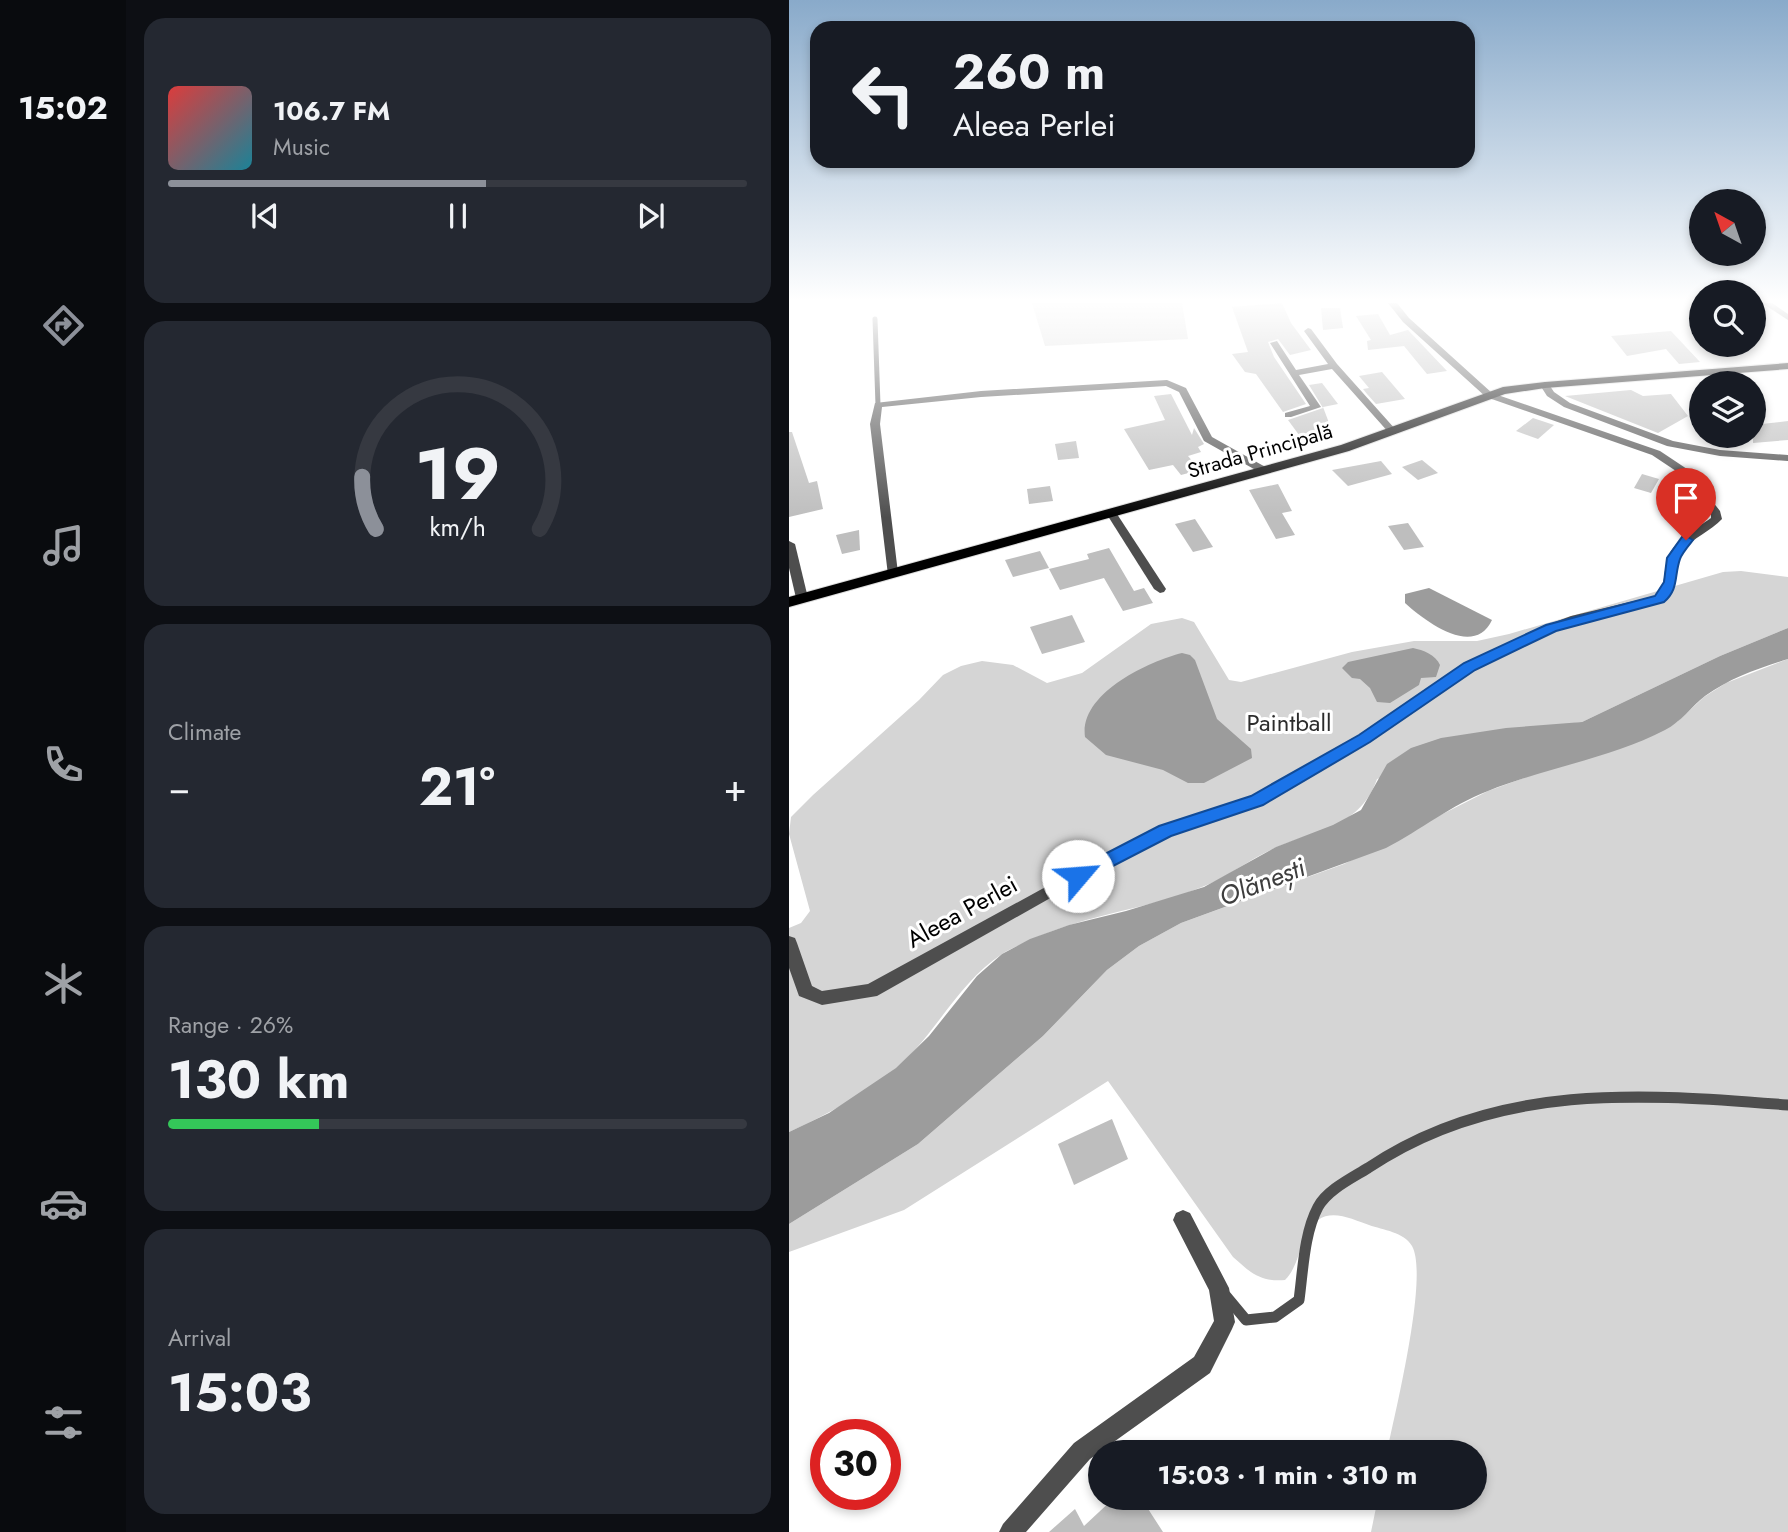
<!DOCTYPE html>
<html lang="en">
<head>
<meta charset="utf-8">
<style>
	:root { --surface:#171b24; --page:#242831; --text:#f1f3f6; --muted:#9ea1a6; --line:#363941; --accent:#8c9099 }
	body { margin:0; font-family:Jost,sans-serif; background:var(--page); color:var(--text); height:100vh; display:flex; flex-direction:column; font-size:26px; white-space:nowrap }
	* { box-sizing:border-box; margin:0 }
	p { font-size:23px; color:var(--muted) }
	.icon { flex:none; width:38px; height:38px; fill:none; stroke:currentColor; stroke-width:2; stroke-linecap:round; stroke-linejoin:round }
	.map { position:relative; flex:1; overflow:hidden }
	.details { display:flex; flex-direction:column; gap:18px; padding:18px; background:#0d0f14; width:663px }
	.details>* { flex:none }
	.banner { position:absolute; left:21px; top:21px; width:665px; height:147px; border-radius:21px; box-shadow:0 4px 10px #0003; background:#171b24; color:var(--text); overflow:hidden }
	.needle { width:46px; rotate:320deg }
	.tools { position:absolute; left:900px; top:189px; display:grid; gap:14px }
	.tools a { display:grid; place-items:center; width:77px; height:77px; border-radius:50%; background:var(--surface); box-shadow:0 4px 10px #0003; font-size:35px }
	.speed { position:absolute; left:21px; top:1419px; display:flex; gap:14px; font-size:35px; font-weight:700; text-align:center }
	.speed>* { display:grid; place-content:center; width:91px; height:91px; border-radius:50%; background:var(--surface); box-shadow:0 4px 10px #0003; line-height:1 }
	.speed .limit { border:10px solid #d22; background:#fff; color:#111 }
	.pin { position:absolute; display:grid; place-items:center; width:60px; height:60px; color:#fff; margin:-72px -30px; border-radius:50% 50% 50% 0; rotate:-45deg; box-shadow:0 0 7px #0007 }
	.pin .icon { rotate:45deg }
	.me { position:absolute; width:77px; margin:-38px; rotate:63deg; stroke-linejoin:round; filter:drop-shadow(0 0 5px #0008) }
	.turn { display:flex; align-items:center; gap:24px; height:147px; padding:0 28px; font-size:32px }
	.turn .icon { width:91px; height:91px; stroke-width:2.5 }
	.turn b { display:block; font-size:49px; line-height:60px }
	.big { font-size:52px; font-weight:700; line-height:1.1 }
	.details .widget { flex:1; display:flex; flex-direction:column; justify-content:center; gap:10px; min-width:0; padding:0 24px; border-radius:21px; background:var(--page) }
	.details .dial { align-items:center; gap:0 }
	.dial svg { height:182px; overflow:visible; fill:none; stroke:var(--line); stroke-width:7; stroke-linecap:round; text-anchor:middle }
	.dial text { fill:var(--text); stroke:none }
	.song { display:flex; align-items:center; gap:21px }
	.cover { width:84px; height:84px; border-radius:10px; background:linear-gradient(135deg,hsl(0 70% 55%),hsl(190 70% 35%)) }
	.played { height:7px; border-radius:4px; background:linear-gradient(90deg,var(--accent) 55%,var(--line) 55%) }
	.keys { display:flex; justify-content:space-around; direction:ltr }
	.heat { display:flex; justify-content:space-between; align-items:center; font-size:38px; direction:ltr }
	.charge { height:10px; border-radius:5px; background:linear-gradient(90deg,#34c759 26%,var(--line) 0) }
	.trip { position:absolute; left:299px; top:1440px; width:399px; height:70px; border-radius:35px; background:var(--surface); box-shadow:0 4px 10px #0003; font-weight:700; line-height:70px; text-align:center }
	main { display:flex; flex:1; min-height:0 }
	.tab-bar { display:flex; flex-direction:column; width:126px; justify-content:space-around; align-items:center; background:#090b0e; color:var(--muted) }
	.tab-bar .icon { width:49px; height:49px }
	.tab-bar .active { color:var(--accent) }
	.tab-bar b { font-size:32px; color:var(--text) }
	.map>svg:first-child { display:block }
	.green { fill:#d5d5d5 }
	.water { fill:#9c9c9c }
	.building { fill:#bebebe }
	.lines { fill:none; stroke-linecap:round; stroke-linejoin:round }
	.primary-casing { stroke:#dbdbdb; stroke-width:2 }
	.lane-far2 { stroke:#4e4e4e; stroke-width:5 }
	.lane-far1 { stroke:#4e4e4e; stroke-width:9 }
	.lane { stroke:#4e4e4e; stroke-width:11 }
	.street { fill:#4e4e4e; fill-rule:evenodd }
	.primary { fill:#000; fill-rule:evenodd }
	.route { fill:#1a73e8; stroke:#114b97; stroke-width:2 }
	.labels { text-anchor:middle; stroke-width:6; stroke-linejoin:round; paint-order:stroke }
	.far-street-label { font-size:21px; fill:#000; stroke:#fff }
	.park-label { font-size:24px; fill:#2c2c2c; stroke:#fff }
	.street-label { font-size:24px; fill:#000; stroke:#fff }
	.water-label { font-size:26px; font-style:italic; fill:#3d3d3d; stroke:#fff }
</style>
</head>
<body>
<main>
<nav class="tab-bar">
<b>15:02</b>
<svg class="icon active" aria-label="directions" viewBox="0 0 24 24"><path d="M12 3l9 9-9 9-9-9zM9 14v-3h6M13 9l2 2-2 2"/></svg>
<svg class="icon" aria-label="music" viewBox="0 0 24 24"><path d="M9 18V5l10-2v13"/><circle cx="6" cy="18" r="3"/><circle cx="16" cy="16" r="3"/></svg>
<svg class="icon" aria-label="phone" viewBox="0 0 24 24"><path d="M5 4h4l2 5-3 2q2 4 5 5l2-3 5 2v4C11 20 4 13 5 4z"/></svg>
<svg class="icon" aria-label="climate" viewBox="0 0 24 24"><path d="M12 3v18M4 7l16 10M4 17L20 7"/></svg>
<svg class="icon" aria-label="car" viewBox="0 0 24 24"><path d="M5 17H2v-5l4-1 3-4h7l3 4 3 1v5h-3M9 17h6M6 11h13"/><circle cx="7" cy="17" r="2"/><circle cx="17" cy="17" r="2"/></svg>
<svg class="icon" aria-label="filters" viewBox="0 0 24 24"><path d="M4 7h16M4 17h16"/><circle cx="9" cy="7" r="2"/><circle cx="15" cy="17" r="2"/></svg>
</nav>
<section class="details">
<div class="widget">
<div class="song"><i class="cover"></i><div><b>106.7 FM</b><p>Music</p></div></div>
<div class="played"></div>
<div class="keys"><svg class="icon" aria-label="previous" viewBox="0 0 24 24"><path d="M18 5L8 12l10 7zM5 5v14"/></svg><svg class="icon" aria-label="pause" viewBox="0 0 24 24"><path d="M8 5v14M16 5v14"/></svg><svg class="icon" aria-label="next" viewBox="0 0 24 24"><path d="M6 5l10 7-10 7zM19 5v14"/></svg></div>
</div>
<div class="widget dial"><svg viewBox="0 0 100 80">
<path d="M14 69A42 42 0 1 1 86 69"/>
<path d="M14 69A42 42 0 0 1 8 46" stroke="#8c9099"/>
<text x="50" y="56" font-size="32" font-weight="700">19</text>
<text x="50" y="72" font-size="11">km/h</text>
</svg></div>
<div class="widget"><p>Climate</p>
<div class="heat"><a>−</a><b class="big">21°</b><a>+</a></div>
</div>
<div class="widget"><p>Range · 26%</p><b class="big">130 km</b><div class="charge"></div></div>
<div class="widget"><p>Arrival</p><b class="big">15:03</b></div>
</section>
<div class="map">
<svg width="999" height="1532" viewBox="0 0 999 1532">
	<rect width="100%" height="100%" fill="#fff"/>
	<g class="green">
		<path d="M243,303h150l6,36 -143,7z"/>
		<path d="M952,571l47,6v51l-68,28 -138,66 -37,5 -168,52c-16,47 -59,51 -100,68 -26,11 -49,30 -75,40 -43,18 -89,24 -132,38 -20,6 -51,19 -68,29 -43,28 -66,79 -104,113 -32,27 -72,48 -109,65v-204l12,-5 9,-12 -21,-77 2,-17 22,-22 106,-95 24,-25 18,-9 21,-5 31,4 34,18 35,-10 69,-49 31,-6 12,4 35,58 12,2 111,-30 62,-11h63l32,-7 214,-62z"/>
		<path d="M999,659v873h-417l7,-34h97v-46h-88c8,-39 42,-176 25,-206 -8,-14 -29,-16 -43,-21 -15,-5 -36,-16 -51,-5 -19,14 -16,43 -33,60 -25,2 -34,-7 -52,-23l-125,-176 -204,129 -115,42v-28l129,-80 125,-108 64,-66 32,-24 42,-23 163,-59 144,-73 189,-69 27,-25 22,-14z"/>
	</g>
	<g class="water">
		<path d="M640,588l63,32c-18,38 -66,2 -87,-17v-9z"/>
		<path d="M999,628v31c-29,9 -58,19 -83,37 -14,11 -24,26 -40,34 -53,28 -121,38 -177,61 -37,14 -67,39 -102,57l-205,75 -42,23 -32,24 -64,66 -125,108 -129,80v-92l40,-19 67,-45 33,-32 48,-60 25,-22 28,-15 39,-14 57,-14 78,-24 72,-40 57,-22 28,-15 26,-46 24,-16 30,-10 65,-10 76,-6 138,-66z"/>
		<path d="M624,648c10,2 23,7 27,17l-4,12 -15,1 -2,7 -29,18 -13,-1 -7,-14 -10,-9 -8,-1 -10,-10 6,-6z"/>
		<path d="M393,653l8,2 5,5 22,59 34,30 1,9 -48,25h-16l-25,-13 -57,-15 -21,-18c-6,-43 62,-75 97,-84z"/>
	</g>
	<g class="building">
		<path d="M493,303l9,20 20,27 -21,5 -12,-16 -10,3 6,15 32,47 -23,8 -27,-38 -11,-2 -13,-18 16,-2 -16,-45z"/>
		<path d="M532,308h19l3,20 -20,2z"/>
		<path d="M589,314l12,21 18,-5 39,41 -20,3 -23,-28 -36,4 -1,-9 4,-1 -15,-24z"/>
		<path d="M882,331l29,31 -21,2 -13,-15 -39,7 -16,-20z"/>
		<path d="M593,372l23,27 -29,5 -9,-10 -4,-5 6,-1 -10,-12z"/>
		<path d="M533,383l16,21 -15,3 11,29 -32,3 -14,-19 35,-12 -14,-23z"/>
		<path d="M842,390l12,6 28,-2 17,22 -30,17 -93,-37z"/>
		<path d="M382,394l21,41 2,-7 10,16 -6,3 3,5 -13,4 12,14 -19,5 -8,-10 -24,5 -25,-41 41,-9 -11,-24z"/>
		<path d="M744,418l21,7 -16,14 -22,-8z"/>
		<path d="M999,421v19l-35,3v-18z"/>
		<path d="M0,432h3l17,51 8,-2 6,28 -34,8z"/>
		<path d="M287,441l3,17 -21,2 -3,-16z"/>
		<path d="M633,460l16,13 -20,7 -16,-13z"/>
		<path d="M592,461l11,13 -44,12 -16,-16z"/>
		<path d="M853,474l17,5 -8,14 -17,-5z"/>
		<path d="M489,484l14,27 -10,2 13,22 -19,4 -27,-49z"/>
		<path d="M261,486l3,15 -24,3 -2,-15z"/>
		<path d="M406,519l18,28 -20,5 -18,-28z"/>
		<path d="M619,523l16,24 -20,3 -16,-24z"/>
		<path d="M70,530l1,20 -18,4 -6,-19z"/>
		<path d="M320,548l25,43 10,-3 9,15 -30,8 -19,-33 -44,12 -11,-21 40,-10 -2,-5z"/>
		<path d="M251,551l9,17 -36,9 -8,-17z"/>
		<path d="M283,615l13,27 -43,12 -12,-27z"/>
		<path d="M323,1119l16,40 -54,26 -16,-41z"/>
		<path d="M325,1498h27l22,34h-114l26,-23 9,17z"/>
	</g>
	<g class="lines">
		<g class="primary-casing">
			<path id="primary" d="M999,363v6l-243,19 -40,6 -156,57 -560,156v-10l552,-152 162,-58 42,-5z"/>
		</g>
		<path class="lane-far2" d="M86,319l3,86"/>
		<path class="lane-far1" d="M810,1098h89"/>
		<path class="lane" d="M437,1296l20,24 29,-3 24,-17c4,-29 5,-67 19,-93 9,-17 34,-29 50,-39 128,-86 273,-75 420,-63"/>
		<g class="street">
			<path d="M599,303h9l12,15 83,75 168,58 27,18 33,42 2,8c-11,12 -30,19 -39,32 -12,16 -1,34 -20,51l-84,20 -24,9 -80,39 -105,71 -108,64 -92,30 -109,57 -184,104 -55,9 -23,-9 -10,-28v-32l6,2 2,5 15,43 10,5 46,-7 183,-100 109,-57 92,-30 108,-62 105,-71 82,-39 24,-9 84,-20c13,-11 7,-27 14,-41 8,-17 28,-27 42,-37v-5l-32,-40 -27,-18 -166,-58 -83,-75z"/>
			<path d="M973,303h10l16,11v6z"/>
			<path d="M519,328l3,1 26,35 59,66v4h-6l-58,-65 -33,6 22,32 -30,10h-6v-4l25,-7 -40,-63 7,-2 19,29 32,-6 -24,-33z"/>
			<path d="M378,380l19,8 26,49 57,32v4h-8l-57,-32 -25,-49 -13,-6 -185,11 -99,10 -2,17 18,149 -2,2h-8l-18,-151 5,-21 106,-12z"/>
			<path d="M756,382l3,1 6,9 16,11 103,38 47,9 68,5v6l-68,-5 -53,-10 -103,-39 -17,-11 -7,-11z"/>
			<path d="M322,510l4,1 51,78 -2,3 -4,1 -6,-4 -48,-76z"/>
			<path d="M0,541l6,3 13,54 -6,4 -6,-4 -7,-30z"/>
			<path d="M394,1210l7,3 39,75 6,34 -3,7 -22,44 -120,86 -64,73h-27l4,-8 71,-81 120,-86 20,-36 -5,-31 -36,-70 3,-7z"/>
		</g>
		<use href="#primary" class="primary"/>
	</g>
	<linearGradient id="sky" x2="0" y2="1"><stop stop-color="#89aaca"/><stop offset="0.58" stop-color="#fff"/><stop offset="1" stop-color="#fff" stop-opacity="0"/></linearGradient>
	<rect width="999" height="518" fill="url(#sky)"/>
	<path class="route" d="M897,536l7,4c-4,5 -11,13 -13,19 -6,17 -1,30 -16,43l-108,29 -81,39 -105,72 -107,63 -92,31 -87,45h-12l-3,-5 3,-5 87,-45 92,-30 108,-61 105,-72 82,-38 109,-29 9,-14 3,-24 15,-21z"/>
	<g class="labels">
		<g class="far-street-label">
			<text transform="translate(471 451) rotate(-16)" y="7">Strada Principală</text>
		</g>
		<g class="park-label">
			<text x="500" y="731">Paintball</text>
		</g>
		<g class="street-label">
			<text transform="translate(173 912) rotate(-29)" y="8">Aleea Perlei</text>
		</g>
		<g class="water-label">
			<text transform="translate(473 882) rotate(-21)" y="9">Olănești</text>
		</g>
	</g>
</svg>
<div class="tools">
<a><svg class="needle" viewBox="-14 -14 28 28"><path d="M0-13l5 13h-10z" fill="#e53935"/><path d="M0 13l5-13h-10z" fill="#9ea1a6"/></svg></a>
<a><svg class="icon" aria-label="search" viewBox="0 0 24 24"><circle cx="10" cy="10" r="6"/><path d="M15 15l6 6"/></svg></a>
<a><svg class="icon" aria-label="layers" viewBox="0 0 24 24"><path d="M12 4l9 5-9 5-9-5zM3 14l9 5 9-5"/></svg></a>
</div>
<div class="speed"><div class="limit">30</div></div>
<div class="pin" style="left:897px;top:540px;background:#d93025"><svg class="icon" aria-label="arrive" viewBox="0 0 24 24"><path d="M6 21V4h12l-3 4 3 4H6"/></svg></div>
<svg class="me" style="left:289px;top:876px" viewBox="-20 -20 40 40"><circle r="19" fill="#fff"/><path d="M0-13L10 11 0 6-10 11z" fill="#1a73e8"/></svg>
<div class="trip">15:03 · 1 min · 310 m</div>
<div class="banner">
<div class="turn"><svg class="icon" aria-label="left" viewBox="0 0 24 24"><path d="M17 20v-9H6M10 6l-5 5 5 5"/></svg><div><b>260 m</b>Aleea Perlei</div></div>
</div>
</div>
</main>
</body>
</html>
